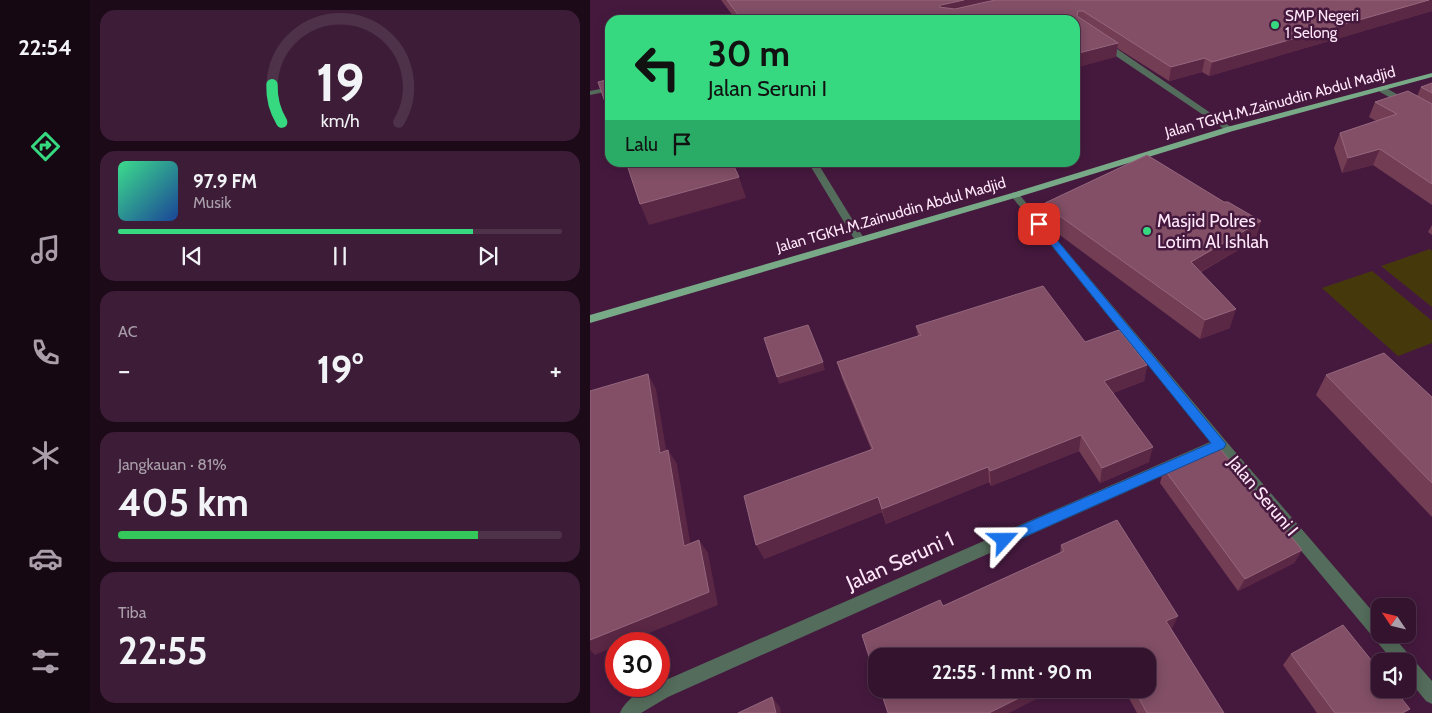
<!DOCTYPE html>
<html lang="id">
<head>
<meta charset="utf-8">
<style>
	:root { --surface:#34132e; --page:#3c1c36; --text:#f1f3f6; --muted:#a99eaa; --line:#4e324a; --accent:#36d880 }
	body { margin:0; font-family:Cabin,sans-serif; background:var(--page); color:var(--text); height:100vh; display:flex; flex-direction:column; font-size:19px; white-space:nowrap }
	* { box-sizing:border-box; margin:0 }
	p { font-size:16px; color:var(--muted) }
	.icon { flex:none; width:28px; height:28px; fill:none; stroke:currentColor; stroke-width:2; stroke-linecap:round; stroke-linejoin:round }
	.map { position:relative; flex:1; overflow:hidden }
	.panel { display:flex; flex-direction:column; gap:10px; padding:10px; background:#1d0a19; width:500px }
	.panel>* { flex:none }
	.top-card { position:absolute; left:15px; top:15px; width:475px; height:152px; border-radius:15px; box-shadow:0 2px 12px #0003,0 0 0 1px var(--line); background:#36d880; color:#111; overflow:hidden }
	.needle { width:32px; rotate:305deg }
	.fabs { position:absolute; left:781px; top:598px; display:grid; gap:10px }
	.fabs a { display:grid; place-items:center; width:45px; height:45px; border-radius:10px; background:var(--surface); box-shadow:0 2px 12px #0003,0 0 0 1px var(--line); font-size:25px }
	.speed { position:absolute; left:15px; top:632px; display:flex; gap:10px; font-size:25px; font-weight:700; text-align:center }
	.speed>* { display:grid; place-content:center; width:65px; height:65px; border-radius:50%; background:var(--surface); box-shadow:0 2px 12px #0003,0 0 0 1px var(--line); line-height:1 }
	.speed .limit { border:8px solid #d22; background:#fff; color:#111 }
	.pin { position:absolute; display:grid; place-items:center; width:42px; height:42px; color:#fff; margin:-21px; border-radius:10px; box-shadow:0 2px 8px #0006 }
	.me { position:absolute; width:55px; margin:-28px; rotate:66deg; stroke-linejoin:round; filter:drop-shadow(0 0 4px #0008) }
	.turn { display:flex; align-items:center; gap:18px; height:105px; padding:0 20px; font-size:22px }
	.turn .icon { width:65px; height:65px; stroke-width:2.5 }
	.turn b { display:block; font-size:35px; line-height:42px }
	.then { display:flex; align-items:center; height:48px; padding:0 20px; background:#0003; gap:10px; font-size:19px }
	.big { font-size:38px; font-weight:700; line-height:1.1 }
	.panel .widget { flex:1; display:flex; flex-direction:column; justify-content:center; gap:8px; min-width:0; padding:0 18px; border-radius:15px; background:var(--page) }
	.panel .dial { align-items:center; gap:0 }
	.dial svg { height:130px; overflow:visible; fill:none; stroke:var(--line); stroke-width:7; stroke-linecap:round; text-anchor:middle }
	.dial text { fill:var(--text); stroke:none }
	.song { display:flex; align-items:center; gap:15px }
	.cover { width:60px; height:60px; border-radius:8px; background:linear-gradient(135deg,hsl(150 70% 55%),hsl(220 70% 35%)) }
	.played { height:5px; border-radius:2px; background:linear-gradient(90deg,var(--accent) 80%,var(--line) 80%) }
	.keys { display:flex; justify-content:space-around; direction:ltr }
	.heat { display:flex; justify-content:space-between; align-items:center; font-size:28px; direction:ltr }
	.charge { height:8px; border-radius:4px; background:linear-gradient(90deg,#34c759 81%,var(--line) 0) }
	.trip { position:absolute; left:278px; top:648px; width:288px; height:50px; border-radius:15px; background:var(--surface); box-shadow:0 2px 12px #0003,0 0 0 1px var(--line); font-weight:700; line-height:50px; text-align:center }
	main { display:flex; flex:1; min-height:0 }
	.menu { display:flex; flex-direction:column; width:90px; justify-content:space-around; align-items:center; background:#150812; color:var(--muted) }
	.menu .icon { width:35px; height:35px }
	.menu .on { color:var(--accent) }
	.menu b { font-size:22px; color:var(--text) }
	.map>svg:first-child { display:block }
	.green { fill:#45390b }
	.lines { fill:none; stroke-linecap:round; stroke-linejoin:round }
	.minor { fill:#546c5b; fill-rule:evenodd }
	.major { fill:#78aa88; fill-rule:evenodd }
	.wall { fill:#733d54 }
	.shaded-wall { fill:#5a2744 }
	.building { fill:#824f66; stroke:#95677d }
	.route { fill:#1a73e8; stroke:#114b97 }
	.poi-dot { fill:#36d880; stroke:#45193e; stroke-width:2 }
	.labels { text-anchor:middle; stroke-width:5; stroke-linejoin:round; paint-order:stroke }
	.far-poi-label { font-size:15px; fill:#ffe7f9; stroke:#45193e; text-anchor:start }
	.far-street-label { font-size:15px; fill:#ffe7f9; stroke:#45193e }
	.poi-label { font-size:18px; fill:#ffe7f9; stroke:#45193e; text-anchor:start }
	.street-label { font-size:18px; fill:#ffe7f9; stroke:#45193e }
	.near-street-label { font-size:21px; fill:#ffe7f9; stroke:#45193e }
</style>
</head>
<body>
<main>
<nav class="menu">
<b>22:54</b>
<svg class="icon on" aria-label="directions" viewBox="0 0 24 24"><path d="M12 3l9 9-9 9-9-9zM9 14v-3h6M13 9l2 2-2 2"/></svg>
<svg class="icon" aria-label="music" viewBox="0 0 24 24"><path d="M9 18V5l10-2v13"/><circle cx="6" cy="18" r="3"/><circle cx="16" cy="16" r="3"/></svg>
<svg class="icon" aria-label="phone" viewBox="0 0 24 24"><path d="M5 4h4l2 5-3 2q2 4 5 5l2-3 5 2v4C11 20 4 13 5 4z"/></svg>
<svg class="icon" aria-label="climate" viewBox="0 0 24 24"><path d="M12 3v18M4 7l16 10M4 17L20 7"/></svg>
<svg class="icon" aria-label="car" viewBox="0 0 24 24"><path d="M5 17H2v-5l4-1 3-4h7l3 4 3 1v5h-3M9 17h6M6 11h13"/><circle cx="7" cy="17" r="2"/><circle cx="17" cy="17" r="2"/></svg>
<svg class="icon" aria-label="filters" viewBox="0 0 24 24"><path d="M4 7h16M4 17h16"/><circle cx="9" cy="7" r="2"/><circle cx="15" cy="17" r="2"/></svg>
</nav>
<section class="panel">
<div class="widget dial"><svg viewBox="0 0 100 80">
<path d="M14 69A42 42 0 1 1 86 69"/>
<path d="M14 69A42 42 0 0 1 8 46" stroke="#36d880"/>
<text x="50" y="56" font-size="32" font-weight="700">19</text>
<text x="50" y="72" font-size="11">km/h</text>
</svg></div>
<div class="widget">
<div class="song"><i class="cover"></i><div><b>97.9 FM</b><p>Musik</p></div></div>
<div class="played"></div>
<div class="keys"><svg class="icon" aria-label="previous" viewBox="0 0 24 24"><path d="M18 5L8 12l10 7zM5 5v14"/></svg><svg class="icon" aria-label="pause" viewBox="0 0 24 24"><path d="M8 5v14M16 5v14"/></svg><svg class="icon" aria-label="next" viewBox="0 0 24 24"><path d="M6 5l10 7-10 7zM19 5v14"/></svg></div>
</div>
<div class="widget"><p>AC</p>
<div class="heat"><a>−</a><b class="big">19°</b><a>+</a></div>
</div>
<div class="widget"><p>Jangkauan · 81%</p><b class="big">405 km</b><div class="charge"></div></div>
<div class="widget"><p>Tiba</p><b class="big">22:55</b></div>
</section>
<div class="map">
<svg width="842" height="713" viewBox="0 0 842 713">
	<rect width="100%" height="100%" fill="#45193e"/>
	<g class="green">
		<path d="M840,249l2,2v56l-51,-41z"/>
		<path d="M782,271l60,50v22l-34,13 -76,-68z"/>
	</g>
	<g class="lines">
		<g class="minor">
			<path d="M511,42h6l127,87 -7,2 -126,-85z"/>
			<path d="M20,87v4l-20,4v-4z"/>
			<path d="M790,88h6l46,26v7l-52,-29z"/>
			<path d="M218,162h9l48,78 -1,2h-8z"/>
			<path d="M425,192l3,1 207,247 155,180v14h11l41,47v23l-6,-3 -18,-22v-18h-15l-175,-210 -550,246 -27,16h-21c5,-13 24,-27 39,-27v-3l551,-241 -198,-245v-4z"/>
		</g>
		<path class="major" d="M842,73v4l-199,54 -215,66 -428,126v-8l422,-122 215,-66z"/>
	</g>
	<g class="wall">
		<path d="M131,0h711v11l-223,65 -7,-4 -33,9 -52,-33 -1,9 -41,-37h-339z"/>
		<path d="M842,83v122l-59,-40 -31,8 -8,-25 6,-15 36,-12 -7,-4 6,-15 42,-6 4,-9z"/>
		<path d="M634,202l37,19 -6,19 -54,32 29,56 -30,11 -151,-112 -5,-6 1,-18z"/>
		<path d="M842,225v10l-4,-3z"/>
		<path d="M326,326l169,16 62,23 -3,16 -31,12 36,69 -49,21 -21,-32 -88,35 -2,-4 -103,42 -4,-12 -118,47 107,-110 -29,-71 -5,-16 81,-26z"/>
		<path d="M736,375l106,22v120l-116,-122z"/>
		<path d="M574,469l138,81 -8,13 -56,28 -78,-108z"/>
		<path d="M471,545l112,82 -2,1 53,85h-87l-13,-24h22v-33h-270l67,-50 117,-53z"/>
		<path d="M701,654l119,55 -6,4h-87l-34,-48z"/>
	</g>
	<g class="shaded-wall">
		<path d="M374,0h59l-81,18 -3,-11 2,-2z"/>
		<path d="M839,0h3v11l-223,65 3,-14z"/>
		<path d="M528,43l-2,14 -41,11v-14z"/>
		<path d="M615,58l-3,14 -33,9 2,-14z"/>
		<path d="M790,149l-7,16 -31,8 6,-15z"/>
		<path d="M149,177l7,21 -97,27 -9,-21z"/>
		<path d="M671,221l-6,19 -69,40 5,-18z"/>
		<path d="M646,309l-6,19 -30,11 5,-19z"/>
		<path d="M233,362l2,8 -46,14 -2,-7z"/>
		<path d="M557,365l-3,16 -42,16 2,-16z"/>
		<path d="M58,374l8,15 13,78 -9,-14z"/>
		<path d="M491,435l-2,16 -88,35 -1,-15z"/>
		<path d="M563,447l-4,15 -49,21 2,-15z"/>
		<path d="M78,450l9,14 16,95 -9,-13z"/>
		<path d="M398,467l1,15 -103,42 -4,-15z"/>
		<path d="M288,497l4,15 -118,47 -8,-14z"/>
		<path d="M109,540l9,13 10,52 -96,39h-6v2l-21,9 -5,-5v-10z"/>
		<path d="M712,550l-8,13 -56,28 7,-12z"/>
		<path d="M588,616l-5,11 -11,6 4,-12z"/>
		<path d="M523,650l-2,6h-10z"/>
		<path d="M447,689h19l-47,24h-20z"/>
		<path d="M182,697l8,10 1,6h-5z"/>
	</g>
	<g class="building">
		<path d="M137,0h237l-23,5 -2,2 16,2 40,-9h434l-217,62 -7,-4 -34,9 -88,-56h-5l-1,5 41,27 -43,11v-34h-333z"/>
		<path d="M20,79v37l-12,-34z"/>
		<path d="M842,83v10l-11,-6z"/>
		<path d="M818,91l24,13v80l-52,-35 -32,9 -8,-25 57,-19 -22,-12z"/>
		<path d="M557,155l77,47h4l33,19 -70,41 45,47 -31,11 -155,-111 -5,-6z"/>
		<path d="M36,162h106l7,15 -99,27z"/>
		<path d="M453,286l42,56 34,-12 28,35 -43,16 49,66 -51,21 -21,-33 -91,36 -2,-4 -106,42 -4,-12 -122,48 -12,-49 129,-47 -36,-87 84,-27 -5,-9z"/>
		<path d="M218,325l15,37 -46,15 -13,-39z"/>
		<path d="M794,353l48,44v86l-106,-108z"/>
		<path d="M58,374l12,79 8,-3 16,96 15,-6 10,52 -119,48v-249z"/>
		<path d="M628,446l84,104 -57,29 -81,-110z"/>
		<path d="M527,520l61,96 -12,5 58,92h-77l-13,-24h12v-33h-30l-3,-6 -12,6h-225v22l-14,-43 78,-35 3,6 121,-55 -3,-6z"/>
		<path d="M753,625l37,46v18h14l16,20 -8,4h-67l-44,-59z"/>
		<path d="M290,689h157l-48,24h-101z"/>
		<path d="M182,697l4,16h-38z"/>
	</g>
	<path class="route" d="M449,221l3,1 184,222 -2,4 -220,98 -5,-2 -2,-4 2,-5 212,-92 -175,-217v-4z"/>
	<g class="poi-dot">
		<circle cx="685" cy="25" r="5"/>
		<circle cx="557" cy="231" r="5"/>
	</g>
	<g class="labels">
		<g class="far-poi-label">
			<text x="695" y="21">SMP Negeri<tspan x="695" dy="17">1 Selong</tspan></text>
		</g>
		<g class="far-street-label">
			<text transform="translate(690 102) rotate(-15)" y="5">Jalan TGKH.M.Zainuddin Abdul Madjid</text>
			<text transform="translate(301 215) rotate(-16)" y="5">Jalan TGKH.M.Zainuddin Abdul Madjid</text>
		</g>
		<g class="poi-label">
			<text x="567" y="227">Masjid Polres<tspan x="567" dy="21">Lotim Al Ishlah</tspan></text>
		</g>
		<g class="street-label">
			<text transform="translate(673 496) rotate(50)" y="6">Jalan Seruni I</text>
		</g>
		<g class="near-street-label">
			<text transform="translate(310 561) rotate(-24)" y="7">Jalan Seruni 1</text>
		</g>
	</g>
</svg>
<div class="fabs">
<a><svg class="needle" viewBox="-14 -14 28 28"><path d="M0-13l5 13h-10z" fill="#e53935"/><path d="M0 13l5-13h-10z" fill="#a99eaa"/></svg></a>
<a><svg class="icon" aria-label="sound" viewBox="0 0 24 24"><path d="M4 9h4l5-4v14l-5-4H4zM17 9q2 3 0 6"/></svg></a>
</div>
<div class="speed"><div class="limit">30</div></div>
<div class="pin" style="left:449px;top:224px;background:#d93025"><svg class="icon" aria-label="arrive" viewBox="0 0 24 24"><path d="M6 21V4h12l-3 4 3 4H6"/></svg></div>
<svg class="me" style="left:414px;top:540px" viewBox="-20 -20 40 40"><path d="M0-17L14 15 0 8-14 15z" fill="#1a73e8" stroke="#fff" stroke-width="4"/></svg>
<div class="trip">22:55 · 1 mnt · 90 m</div>
<div class="top-card">
<div class="turn"><svg class="icon" aria-label="left" viewBox="0 0 24 24"><path d="M17 20v-9H6M10 6l-5 5 5 5"/></svg><div><b>30 m</b>Jalan Seruni I</div></div>
<div class="then">Lalu<svg class="icon" aria-label="arrive" viewBox="0 0 24 24"><path d="M6 21V4h12l-3 4 3 4H6"/></svg></div>
</div>
</div>
</main>
</body>
</html>
